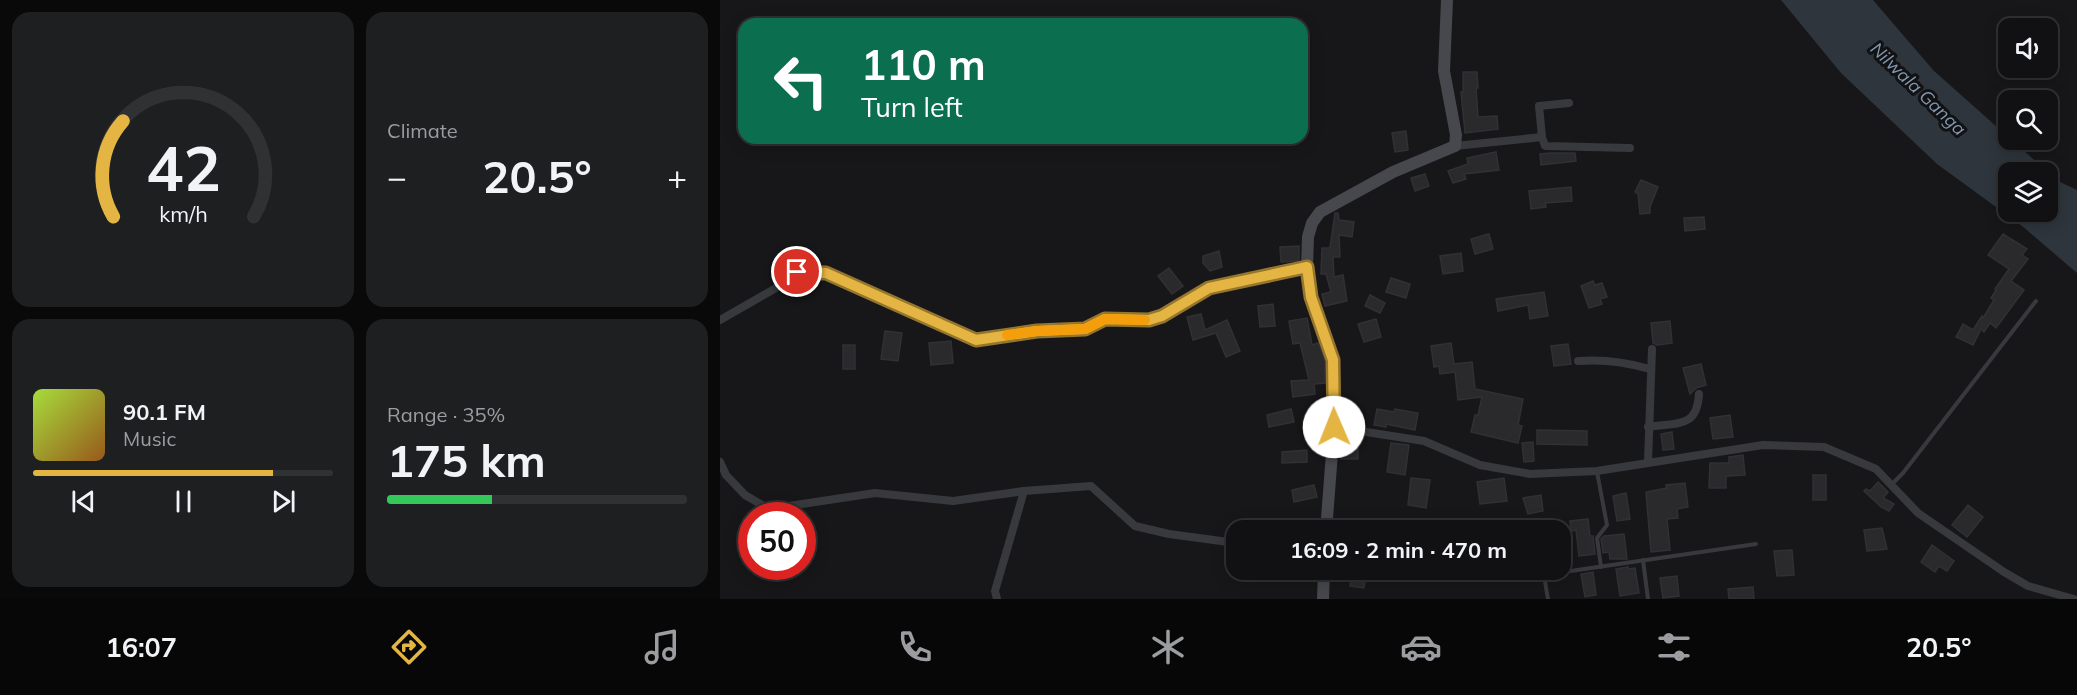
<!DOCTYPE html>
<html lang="en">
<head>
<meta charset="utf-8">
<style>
	:root { --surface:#111113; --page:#1e1f21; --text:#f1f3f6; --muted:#9c9da0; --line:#303133; --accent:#e5b543 }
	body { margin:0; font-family:Mulish,sans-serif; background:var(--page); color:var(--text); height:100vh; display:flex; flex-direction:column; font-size:22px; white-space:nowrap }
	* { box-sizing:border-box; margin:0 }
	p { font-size:20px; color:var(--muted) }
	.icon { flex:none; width:33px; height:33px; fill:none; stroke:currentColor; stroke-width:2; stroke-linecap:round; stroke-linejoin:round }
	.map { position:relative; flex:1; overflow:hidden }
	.panel { display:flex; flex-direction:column; gap:12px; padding:12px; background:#09090a; width:720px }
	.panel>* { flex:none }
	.banner { position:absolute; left:18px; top:18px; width:570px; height:126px; border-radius:18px; box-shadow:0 3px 15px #0003,0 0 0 2px var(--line); background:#0b6e4f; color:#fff; overflow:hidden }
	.buttons { position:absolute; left:1278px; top:18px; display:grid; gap:12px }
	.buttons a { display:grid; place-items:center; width:60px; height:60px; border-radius:12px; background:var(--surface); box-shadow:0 3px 15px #0003,0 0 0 2px var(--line); font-size:30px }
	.speed { position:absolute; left:18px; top:502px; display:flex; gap:12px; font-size:30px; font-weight:700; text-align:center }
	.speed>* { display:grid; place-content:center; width:78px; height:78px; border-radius:50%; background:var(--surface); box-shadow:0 3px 15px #0003,0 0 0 2px var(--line); line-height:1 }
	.speed .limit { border:9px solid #d22; background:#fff; color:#111 }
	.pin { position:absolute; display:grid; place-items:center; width:51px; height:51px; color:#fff; margin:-26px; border:3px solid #fff; border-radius:50%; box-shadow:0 2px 6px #0007 }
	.me { position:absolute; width:66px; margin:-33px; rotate:359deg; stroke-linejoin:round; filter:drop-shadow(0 0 4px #0008) }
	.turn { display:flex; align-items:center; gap:21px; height:126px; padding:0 24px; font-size:27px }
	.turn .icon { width:78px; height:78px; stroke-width:2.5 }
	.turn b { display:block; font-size:42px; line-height:51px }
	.big { font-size:45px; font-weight:700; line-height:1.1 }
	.panel .widget { flex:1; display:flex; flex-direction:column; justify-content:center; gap:9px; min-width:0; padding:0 21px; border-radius:18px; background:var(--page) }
	.panel .dial { align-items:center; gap:0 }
	.dial svg { height:156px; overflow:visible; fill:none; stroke:var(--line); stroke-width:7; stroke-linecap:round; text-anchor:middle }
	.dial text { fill:var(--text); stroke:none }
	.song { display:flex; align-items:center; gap:18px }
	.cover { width:72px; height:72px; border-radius:9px; background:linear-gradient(135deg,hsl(80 70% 55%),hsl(30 70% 35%)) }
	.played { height:6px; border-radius:3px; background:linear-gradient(90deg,var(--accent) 80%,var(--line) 80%) }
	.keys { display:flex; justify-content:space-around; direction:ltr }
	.heat { display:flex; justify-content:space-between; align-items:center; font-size:33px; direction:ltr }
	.charge { height:9px; border-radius:4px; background:linear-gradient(90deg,#34c759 35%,var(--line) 0) }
	.panel .tiles { flex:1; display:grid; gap:12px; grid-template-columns:repeat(2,1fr) }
	.trip { position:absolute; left:506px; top:520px; width:345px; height:60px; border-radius:18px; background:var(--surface); box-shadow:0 3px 15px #0003,0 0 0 2px var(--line); font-weight:700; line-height:60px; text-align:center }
	.tabs { display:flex; height:96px; justify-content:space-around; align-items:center; background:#070708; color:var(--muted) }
	.tabs .icon { width:42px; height:42px }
	.tabs .active { color:var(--accent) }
	.tabs b { font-size:27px; color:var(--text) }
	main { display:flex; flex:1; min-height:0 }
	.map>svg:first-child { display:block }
	.water { fill:#2e353c; fill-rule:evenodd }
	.building { fill:#2a2a2c; stroke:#313134; stroke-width:1.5 }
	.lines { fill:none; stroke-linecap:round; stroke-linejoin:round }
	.lane { stroke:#38393d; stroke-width:4 }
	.street { stroke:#38393d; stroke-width:8 }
	.secondary { stroke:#46484d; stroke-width:12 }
	.route-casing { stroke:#95762c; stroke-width:15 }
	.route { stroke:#e5b543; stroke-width:10 }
	.slow { stroke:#f59e0b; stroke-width:10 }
	.labels { text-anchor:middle; stroke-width:6; stroke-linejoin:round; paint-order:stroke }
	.water-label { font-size:18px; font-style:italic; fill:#8399b0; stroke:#121214 }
</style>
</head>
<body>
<main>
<section class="panel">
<div class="tiles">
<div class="widget dial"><svg viewBox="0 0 100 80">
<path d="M14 69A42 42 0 1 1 86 69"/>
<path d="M14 69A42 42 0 0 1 19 20" stroke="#e5b543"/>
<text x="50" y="56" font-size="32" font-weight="700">42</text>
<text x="50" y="72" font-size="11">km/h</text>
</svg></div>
<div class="widget"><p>Climate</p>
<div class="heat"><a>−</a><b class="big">20.5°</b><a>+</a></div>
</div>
<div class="widget">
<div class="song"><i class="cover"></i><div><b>90.1 FM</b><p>Music</p></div></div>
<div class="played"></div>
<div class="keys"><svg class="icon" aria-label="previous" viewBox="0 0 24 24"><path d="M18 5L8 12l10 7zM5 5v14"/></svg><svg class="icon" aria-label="pause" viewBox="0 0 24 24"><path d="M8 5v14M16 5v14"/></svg><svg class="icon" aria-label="next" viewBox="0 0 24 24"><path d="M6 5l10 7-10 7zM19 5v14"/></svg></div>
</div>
<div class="widget"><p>Range · 35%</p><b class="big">175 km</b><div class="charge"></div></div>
</div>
</section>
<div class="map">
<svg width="1357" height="599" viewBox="0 0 1357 599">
	<rect width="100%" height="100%" fill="#171719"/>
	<path class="water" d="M1061,0h92l61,71 124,110 19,9v83l-55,-47 -85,-62 -96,-91zM1288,172h40v40h-40z"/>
	<g class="building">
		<path d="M743,72h14l1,16h-2l2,29 19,-1 1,13 -33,4 -4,-41h2z"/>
		<path d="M686,131l2,19 -13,2 -3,-19z"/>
		<path d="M776,152l3,18 -35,4 2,5 -13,4 -5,-12 20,-7 -1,-6z"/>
		<path d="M830,153h25l1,8 -35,4 -1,-11z"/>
		<path d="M705,174l4,12 -14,5 -4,-13z"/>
		<path d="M921,180l17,7 -8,20v6l-10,1 -2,-20 -3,-2z"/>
		<path d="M851,187l1,14 -27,2 1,4 -15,2 -2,-18z"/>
		<path d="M615,213h3l1,7 15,2 -2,15 -13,-2 1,22h-7l1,20 9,-2 4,26 -22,5 -3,-12 9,-2 -5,-18h-5l1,-26h8z"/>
		<path d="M984,217l1,12 -20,2 -1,-13z"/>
		<path d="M769,234l4,15 -18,5 -4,-15z"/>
		<path d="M1283,234l24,15 -5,6 6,4 -17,22 13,9 -28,38 -6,-5 -6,9 -3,-3 -8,16 -17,-8 7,-13 10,6 9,-14 1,2 11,-18 -3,-2 5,-8 -1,-1 14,-20 -21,-14z"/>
		<path d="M579,246v15l-18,1 -1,-15z"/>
		<path d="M499,251l3,16 -12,4 -7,-8v-7z"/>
		<path d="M741,253l2,18 -20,3 -3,-18z"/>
		<path d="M449,268l14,18 -11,8 -14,-18z"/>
		<path d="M671,278l19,6 -4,14 -20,-6z"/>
		<path d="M873,281l2,4 7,-2 5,14 -7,2 2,5 -13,4 -8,-22z"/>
		<path d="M824,292l4,24 -18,3 -2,-14 -30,6 -2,-12z"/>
		<path d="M650,295l15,8 -5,10 -15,-7z"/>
		<path d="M553,304l2,22 -15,1 -2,-21z"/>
		<path d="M481,314l4,16 22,-10 13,31 -14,6 -10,-24 -23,7 -6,-23z"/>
		<path d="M587,318l5,27 6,-2 7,18v22l-11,1 1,10 -22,3 -2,-16 18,-1 -9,-37 -7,1 -4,-23z"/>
		<path d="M656,319l5,18 -17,5 -6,-18z"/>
		<path d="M950,321l2,22 -15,2 -4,-2 -2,-20z"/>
		<path d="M165,331l17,2 -4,28 -17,-2z"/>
		<path d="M231,341l2,22 -22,2 -2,-22z"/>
		<path d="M731,343l3,21 18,-2 3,27 48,10 -5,26 4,1 -4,17 -47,-11 4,-17h3l4,-18 -24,3 -3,-28 -15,2 -1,-8 -5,1 -3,-21z"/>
		<path d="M848,344l3,20 -17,2 -3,-20z"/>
		<rect x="123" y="345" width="12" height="24"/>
		<path d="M981,364l5,21 -10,3 -6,6 -7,-26z"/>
		<path d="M571,409l3,13 -25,5 -2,-12z"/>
		<path d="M657,409l17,3 1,-3 23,4 -3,17 -29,-6v3l-12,-2z"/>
		<path d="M593,415l13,1 -2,28h-11z"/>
		<path d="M1010,415l3,22 -20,2 -3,-21z"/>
		<path d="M817,430l50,1v14l-50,-1z"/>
		<path d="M952,432l2,17 -11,1 -2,-16z"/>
		<rect x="621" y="441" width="17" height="18"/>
		<path d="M813,442l1,19 -10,1 -2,-19z"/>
		<path d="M671,443l18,2 -4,30 -18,-3z"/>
		<path d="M587,450v12l-25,1v-11z"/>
		<path d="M1023,455l2,20 -19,1v12h-17l1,-25h19v-6z"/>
		<rect x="1093" y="475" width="13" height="25"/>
		<path d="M691,478l19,2 -4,28 -18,-3z"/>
		<path d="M784,478l3,23 -27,3 -3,-22z"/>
		<path d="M1158,482l10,10 -5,6 11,6 -5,7 -8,-4 -17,-16 2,-2 4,2z"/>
		<path d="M965,483l3,24 -11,2 1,9 -11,1 3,31 -19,2 -5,-60 21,-4 -1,-3z"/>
		<path d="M594,485l3,12 -23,5 -2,-12z"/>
		<path d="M906,493l4,26 -13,2 -4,-25z"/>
		<path d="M821,495l2,16 -15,3 -5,-16z"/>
		<path d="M1248,505l15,12 -16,20 -15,-12z"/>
		<path d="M868,519l2,17h3l2,18 -16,2 -3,-26 -5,1 -1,-10z"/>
		<path d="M1162,528l5,21 -20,2 -3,-21z"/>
		<path d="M904,534l3,25h-17l-1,-7 -6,1 -2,-14 3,-3z"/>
		<path d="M1212,545l22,16 -7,10 -8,-5 -4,6 -14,-10z"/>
		<path d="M1072,550l2,25 -17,1 -3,-25z"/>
		<path d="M908,567v2l7,-1 4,25 -19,3 -4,-27z"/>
		<path d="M633,570l13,3 -2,15 -14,-2z"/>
		<path d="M873,572l3,23 -11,2 -4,-23z"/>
		<path d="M957,576l2,20 -16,2 -3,-20z"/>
		<path d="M1033,587l1,12h-25l-1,-10z"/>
	</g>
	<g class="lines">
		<g class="lane">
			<path d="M877,472l10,53 -10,13 4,29"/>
			<path d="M1172,484l11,-11 133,-172"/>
			<path d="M923,560l5,39"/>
			<path d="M823,570l5,29"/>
			<path d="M823,575l213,-31"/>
		</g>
		<g class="street">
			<path d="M822,137l3,9 85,2"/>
			<path d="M735,146l87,-9 -3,-31 30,-3"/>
			<path d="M0,320l56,-32 21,-16 29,1 150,67 61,-9 48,-2 20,-10 44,1 13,-4 46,-28 99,-21"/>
			<path d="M858,361c25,-2 48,1 72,8"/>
			<path d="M614,427l90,14 56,24 50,9 67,-3 166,-26 61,2 52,22 42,44 86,59 24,14 46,13"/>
			<path d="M928,427c29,-5 49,2 51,-33"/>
			<path d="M0,462l6,13 19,20 24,14 106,-16 78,8 71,-10 67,-5 44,40 34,8 67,9"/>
			<path d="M928,462l4,-113"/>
			<path d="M277,599l-2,-8 29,-100"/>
		</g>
		<g class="secondary">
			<path d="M606,531l8,-104 -1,-67 -22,-63 -4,-30 1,-30 4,-14 8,-11 73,-40 62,-26 1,-11 -12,-64 3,-71"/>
			<path d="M603,599l1,-29"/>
		</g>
	</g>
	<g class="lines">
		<g class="route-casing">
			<path id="route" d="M77,272l29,1 150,67 61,-9 48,-2 20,-10 44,1 13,-4 47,-28 98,-21 4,30 22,63 1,67"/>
		</g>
		<use href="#route" class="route"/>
		<path class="slow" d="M287,335l30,-4 48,-2 20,-10 40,1"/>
	</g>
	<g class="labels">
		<g class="water-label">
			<text transform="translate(1198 89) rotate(44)" y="6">Nilwala Ganga</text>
		</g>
	</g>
</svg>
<div class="buttons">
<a><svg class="icon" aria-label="sound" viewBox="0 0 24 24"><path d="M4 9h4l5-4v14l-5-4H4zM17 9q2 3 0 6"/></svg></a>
<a><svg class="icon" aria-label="search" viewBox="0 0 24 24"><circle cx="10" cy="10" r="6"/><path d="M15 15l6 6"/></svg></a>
<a><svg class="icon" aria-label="layers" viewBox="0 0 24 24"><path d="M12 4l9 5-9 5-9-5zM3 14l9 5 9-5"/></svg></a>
</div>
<div class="speed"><div class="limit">50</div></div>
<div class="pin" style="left:77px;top:272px;background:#d93025"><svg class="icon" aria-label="arrive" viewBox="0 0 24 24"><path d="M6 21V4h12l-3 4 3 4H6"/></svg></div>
<svg class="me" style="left:614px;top:427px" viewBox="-20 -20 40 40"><circle r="19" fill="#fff"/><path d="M0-13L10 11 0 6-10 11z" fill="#e5b543"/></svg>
<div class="trip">16:09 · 2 min · 470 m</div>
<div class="banner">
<div class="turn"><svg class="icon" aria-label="left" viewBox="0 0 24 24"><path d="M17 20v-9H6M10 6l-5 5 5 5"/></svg><div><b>110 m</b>Turn left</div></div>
</div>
</div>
</main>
<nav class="tabs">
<b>16:07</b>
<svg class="icon active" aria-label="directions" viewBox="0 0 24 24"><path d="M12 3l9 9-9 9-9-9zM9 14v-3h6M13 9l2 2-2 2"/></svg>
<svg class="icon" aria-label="music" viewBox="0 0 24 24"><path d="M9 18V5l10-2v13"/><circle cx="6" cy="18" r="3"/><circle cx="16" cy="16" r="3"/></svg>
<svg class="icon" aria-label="phone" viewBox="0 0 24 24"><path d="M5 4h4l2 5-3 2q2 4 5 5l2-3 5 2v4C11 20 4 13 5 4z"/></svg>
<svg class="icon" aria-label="climate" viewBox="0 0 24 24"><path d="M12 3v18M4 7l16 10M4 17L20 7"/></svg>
<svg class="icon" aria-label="car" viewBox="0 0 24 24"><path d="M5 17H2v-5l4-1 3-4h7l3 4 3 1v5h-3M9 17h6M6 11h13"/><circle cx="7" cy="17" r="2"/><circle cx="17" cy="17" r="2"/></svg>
<svg class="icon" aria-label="filters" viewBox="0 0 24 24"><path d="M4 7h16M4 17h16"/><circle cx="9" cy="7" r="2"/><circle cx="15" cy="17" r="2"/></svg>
<b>20.5°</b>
</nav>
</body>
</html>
